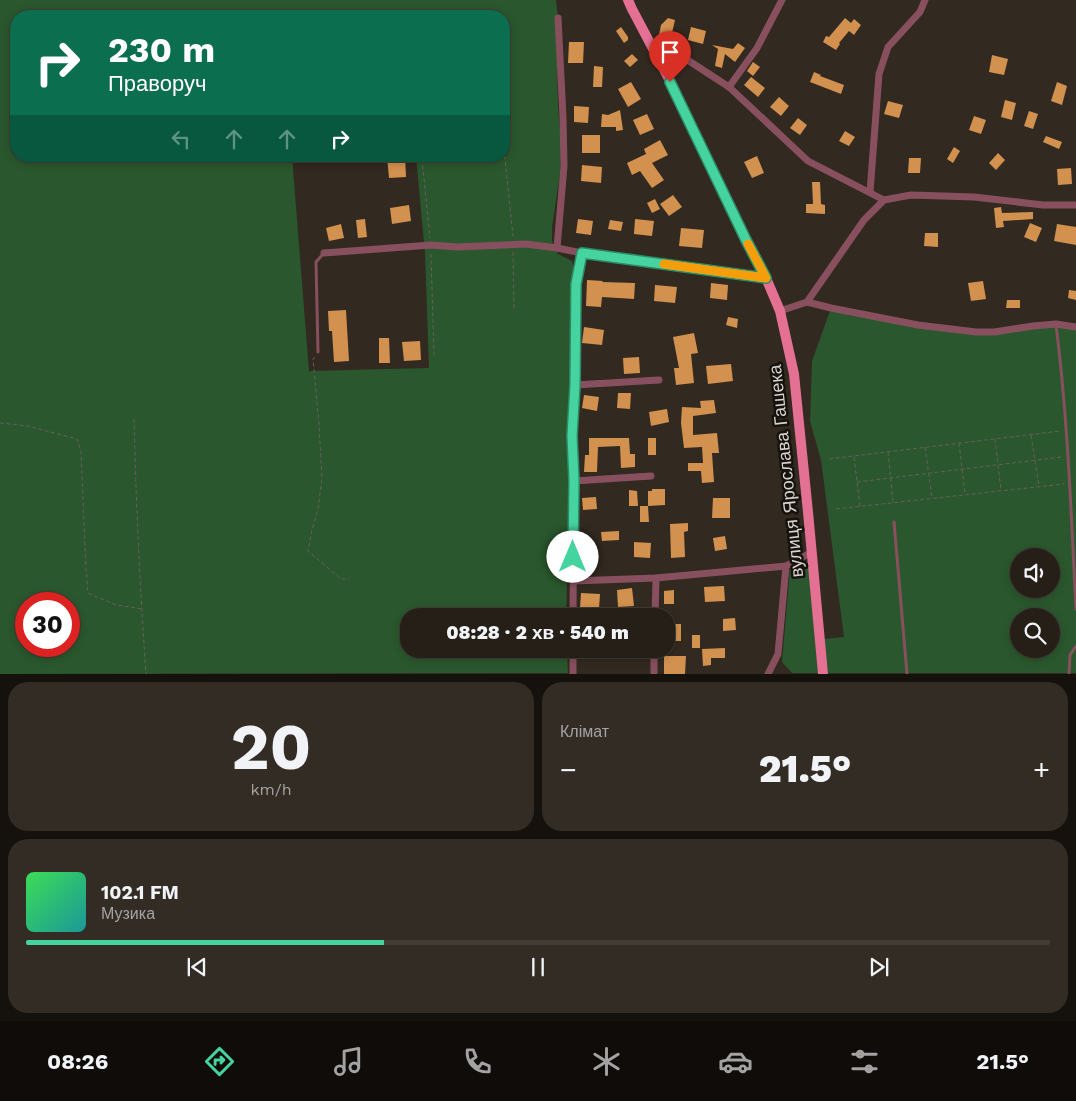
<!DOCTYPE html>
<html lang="uk">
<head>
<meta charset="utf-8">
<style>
	:root { --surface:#261f18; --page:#322c25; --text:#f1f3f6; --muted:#a4a2a2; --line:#423d37; --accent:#45d49f }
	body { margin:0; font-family:"Work Sans",sans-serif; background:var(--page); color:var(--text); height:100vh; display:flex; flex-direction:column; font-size:19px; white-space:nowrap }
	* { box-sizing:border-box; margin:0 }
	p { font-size:16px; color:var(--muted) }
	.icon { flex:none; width:28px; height:28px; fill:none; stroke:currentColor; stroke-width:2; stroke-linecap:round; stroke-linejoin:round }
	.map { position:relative; height:674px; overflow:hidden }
	.drawer { display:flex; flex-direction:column; gap:8px; padding:8px; background:#15110d; flex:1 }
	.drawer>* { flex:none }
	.guide { position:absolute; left:10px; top:10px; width:500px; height:152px; border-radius:20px; box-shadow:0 2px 8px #0003,0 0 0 1px var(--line); background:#0b6e4f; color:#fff; overflow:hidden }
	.fabs { position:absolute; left:1010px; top:548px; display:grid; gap:10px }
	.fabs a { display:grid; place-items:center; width:50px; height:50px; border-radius:50%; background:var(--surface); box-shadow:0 2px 8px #0003,0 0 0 1px var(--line); font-size:25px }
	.speed { position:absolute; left:15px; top:592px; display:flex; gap:10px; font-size:25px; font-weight:700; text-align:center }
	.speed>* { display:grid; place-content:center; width:65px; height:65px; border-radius:50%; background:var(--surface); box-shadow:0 2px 8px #0003,0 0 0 1px var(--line); line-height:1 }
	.speed .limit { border:8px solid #d22; background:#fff; color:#111 }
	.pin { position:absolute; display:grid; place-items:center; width:42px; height:42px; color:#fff; margin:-51px -21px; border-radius:50% 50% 50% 0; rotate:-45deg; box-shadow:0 0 5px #0007 }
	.pin .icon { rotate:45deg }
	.me { position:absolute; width:55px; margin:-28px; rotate:0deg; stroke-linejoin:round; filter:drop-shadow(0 0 4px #0008) }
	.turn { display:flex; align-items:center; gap:18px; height:105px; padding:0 15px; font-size:22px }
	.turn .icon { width:65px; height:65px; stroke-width:2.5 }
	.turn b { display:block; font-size:35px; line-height:42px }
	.lanes { display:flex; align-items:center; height:48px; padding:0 15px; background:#0003; justify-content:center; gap:25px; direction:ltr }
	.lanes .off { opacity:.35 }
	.big { font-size:38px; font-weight:800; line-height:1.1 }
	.drawer .tile { flex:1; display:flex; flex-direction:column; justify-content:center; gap:8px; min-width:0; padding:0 18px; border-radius:20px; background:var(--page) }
	.drawer .dial { align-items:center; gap:0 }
	.dial b { font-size:65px; line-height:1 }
	.song { display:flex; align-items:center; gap:15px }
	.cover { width:60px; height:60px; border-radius:8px; background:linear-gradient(135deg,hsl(130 70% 55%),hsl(180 70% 35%)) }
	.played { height:5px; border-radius:2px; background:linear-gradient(90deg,var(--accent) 35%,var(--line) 35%) }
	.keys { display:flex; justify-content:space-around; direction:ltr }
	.heat { display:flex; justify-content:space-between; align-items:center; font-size:28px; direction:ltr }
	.drawer .tiles { flex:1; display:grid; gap:8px; grid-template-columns:1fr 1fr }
	.tile:last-child { grid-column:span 2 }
	.trip { position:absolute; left:400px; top:608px; width:275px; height:50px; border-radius:20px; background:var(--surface); box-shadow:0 2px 8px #0003,0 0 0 1px var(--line); font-weight:800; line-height:50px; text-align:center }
	.tab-bar { display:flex; height:80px; justify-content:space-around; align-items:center; background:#0f0c0a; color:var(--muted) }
	.tab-bar .icon { width:35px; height:35px }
	.tab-bar .selected { color:var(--accent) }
	.tab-bar b { font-size:22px; color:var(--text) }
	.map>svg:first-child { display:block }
	.green { fill:#2a572d; fill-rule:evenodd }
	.building { fill:#d2914f }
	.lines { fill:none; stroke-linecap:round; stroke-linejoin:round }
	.path { stroke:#675f57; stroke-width:1; stroke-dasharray:4 2.5; stroke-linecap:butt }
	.service { stroke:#88505f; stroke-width:3 }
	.minor { stroke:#88505f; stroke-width:7 }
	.primary { stroke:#e47093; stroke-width:10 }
	.route-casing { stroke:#2d8a67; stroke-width:12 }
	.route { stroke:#45d49f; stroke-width:9 }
	.slow { stroke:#f59e0b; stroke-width:9 }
	.labels { text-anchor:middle; stroke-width:5; stroke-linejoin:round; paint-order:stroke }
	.street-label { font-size:18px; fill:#dad4cf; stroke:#16120e }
</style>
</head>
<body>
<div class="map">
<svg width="1076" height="674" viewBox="0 0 1076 674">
	<rect width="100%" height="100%" fill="#322920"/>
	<g class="green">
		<path d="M0,0h556l3,28 -2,35 1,43 3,36 -1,32 -8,53v13l2,8 4,6 14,7 3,11 -6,112 1,113 -4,119h-157v33h158l1,24 -568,1zM16,16h488v140h-88l9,98 4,114 -120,3 -17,-215h-276zM26,604h43v42h-43z"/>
		<path d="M831,308l145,24 57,-6 43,1v346h-248l-4,-34 20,-2 -23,-177 -11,-39 2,-60zM1019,556h32v33h-32zM1019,616h32v33h-32z"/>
		<path d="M808,561l10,112h-26l-10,-11 8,-93z"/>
	</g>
	<g class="building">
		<path d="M668,18l7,2 -4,17 -12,-2 2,-10z"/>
		<path d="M845,18l6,5 3,-4 7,6 -7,10 -5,-4 -10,12 1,1 -4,6 -13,-8 3,-6 3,1z"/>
		<path d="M621,27l7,10v3l-4,3 -8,-12z"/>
		<path d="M691,27l15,4 -3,13 -15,-4z"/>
		<path d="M569,42h15l-1,21h-15z"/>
		<path d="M738,43l7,5 -10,14 -10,-8 -3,14 -7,-2 3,-17 -6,-4 21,4z"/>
		<path d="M632,54l6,6 -8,7 -6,-6z"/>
		<path d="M992,55l16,4 -4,16 -15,-3z"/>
		<path d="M753,62l7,5 -7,9 -6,-5z"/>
		<path d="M594,66l9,1 -1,20h-9z"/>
		<path d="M814,72l7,3 -1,1 24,9 -3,9 -31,-12z"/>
		<path d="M751,77l14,11 -7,9 -14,-12z"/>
		<path d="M631,82l10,17 -13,8 -10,-18z"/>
		<path d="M1057,82l10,4 -5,19 -11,-4z"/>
		<path d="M779,97l10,9 -8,10 -11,-9z"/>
		<path d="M1005,100l11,3 -4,17 -11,-3z"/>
		<path d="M888,101l15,4 -4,13 -15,-4z"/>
		<path d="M574,106l15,1 -1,16 -14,-1z"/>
		<path d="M620,110l3,20 -7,1v-4h-15l1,-13 6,1z"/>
		<path d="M1029,111l9,3 -5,15 -9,-3z"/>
		<path d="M647,114l7,15 -14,6 -7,-15z"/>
		<path d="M974,116l12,4 -5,14 -12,-4z"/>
		<path d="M798,118l9,7 -7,10 -10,-7z"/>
		<path d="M845,131l10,6 -6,9 -10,-5z"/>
		<rect x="582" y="135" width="18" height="18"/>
		<path d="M1046,136l16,6 -3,7 -16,-7z"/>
		<path d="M660,140l8,15 -16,8 12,17 -12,8 -12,-17 -8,4 -5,-12 19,-9 -2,-5z"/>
		<path d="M954,147l6,4 -7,12 -6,-4z"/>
		<path d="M998,153l7,7 -9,10 -7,-7z"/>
		<path d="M387,156h18l1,21 -17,1z"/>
		<path d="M757,156l7,17 -12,5 -8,-16z"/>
		<path d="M909,158h12l-1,15h-12z"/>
		<path d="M582,165l20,2 -1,16 -20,-2z"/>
		<path d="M1071,168l1,16 -14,1 -1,-16z"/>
		<path d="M812,182h8l1,22 4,1v9l-19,-1v-9h7z"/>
		<path d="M673,195l9,12 -13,9 -9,-12z"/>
		<path d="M655,199l5,10 -8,4 -5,-10z"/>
		<path d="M409,205l2,16 -19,3 -2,-16z"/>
		<path d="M1001,207l1,6 31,-1v7l-30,2 1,6 -8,1 -2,-20z"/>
		<path d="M365,219l2,18 -9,1 -2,-18z"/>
		<path d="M578,219l15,2 -2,14 -15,-2z"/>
		<path d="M635,219l19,2 -2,15 -18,-2z"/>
		<path d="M610,220l13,2 -2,9 -13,-2z"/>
		<path d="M1030,223l12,5 -6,14 -12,-5z"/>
		<path d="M341,224l3,14 -15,3 -3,-13z"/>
		<path d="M1057,224l19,3v18l-22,-4z"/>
		<path d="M681,228l23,2 -2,18 -23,-2z"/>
		<path d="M925,233h13v14l-14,-1z"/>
		<path d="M587,280l16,1 -1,1 33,1 -1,16 -32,-2 -1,10 -15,-1z"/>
		<path d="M983,281l3,18 -15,2 -3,-18z"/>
		<path d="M711,283l17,2 -1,15 -17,-2z"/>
		<path d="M655,285l22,2 -2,16 -21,-2z"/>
		<path d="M1069,290l7,1v9l-8,-2z"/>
		<path d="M1007,300h13v8h-14z"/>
		<path d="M346,310l3,51 -15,1 -2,-31h-3l-1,-20z"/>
		<path d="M728,317l10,2 -1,9 -11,-3z"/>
		<path d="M584,327l20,3 -2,15 -20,-2z"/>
		<path d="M694,333l4,20 -7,1 3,29 -18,2 -2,-17h5l-6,-31z"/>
		<path d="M379,338h10l1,25h-11z"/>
		<path d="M420,341l1,19 -17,1 -2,-19z"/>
		<path d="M639,357l1,16 -16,1 -1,-16z"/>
		<path d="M731,364l2,17 -25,3 -2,-18z"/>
		<path d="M618,393h13l-1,16 -13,-1z"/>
		<path d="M584,395l15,2 -2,14 -15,-3z"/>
		<path d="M714,400l2,13 -23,3v19l24,-2 2,20h-7l2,29 -12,1 -1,-12h-13v-8h15l-1,-16 -18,1 -3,-25 1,-16 19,1 -1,-7z"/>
		<path d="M667,409l2,13 -18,4 -2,-14z"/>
		<path d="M589,438h40l1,16h5v13l-14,1 -1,-22 -22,1 -1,25h-13l1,-17h4z"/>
		<rect x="648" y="438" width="8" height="17"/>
		<path d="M652,489h13v16l-17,1v-15h4z"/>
		<path d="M629,490l8,1 1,15h-9z"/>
		<path d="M596,497l1,12 -14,1 -1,-12z"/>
		<path d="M713,498h17v20h-18z"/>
		<path d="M640,506h8l1,16h-9z"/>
		<path d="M688,523v8l-4,1 1,25 -14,1 -1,-34z"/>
		<path d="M619,531v9l-17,1 -1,-9z"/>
		<path d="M725,536l2,13 -12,2 -2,-13z"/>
		<path d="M634,542l17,1 -1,15 -16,-1z"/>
		<path d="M595,545l3,17 -17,3 -2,-18z"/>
		<path d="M724,586l1,15 -20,1 -1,-15z"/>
		<path d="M632,588l2,18 -16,1 -1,-17z"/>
		<path d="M674,590v14h-10v-13z"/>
		<path d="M581,593l19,1 -1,15 -19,-1z"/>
		<path d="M735,618l1,12 -13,1v-12z"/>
		<rect x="666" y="624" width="15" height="17"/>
		<rect x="692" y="635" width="8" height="13"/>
		<path d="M725,648v10h-14v7l-8,1 -1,-17z"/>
		<path d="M664,656h22l-1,18h-21z"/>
	</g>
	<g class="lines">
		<g class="path">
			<path d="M504,149l9,87"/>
			<path d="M422,159l8,79"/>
			<path d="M513,252l1,59"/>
			<path d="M431,254l3,103"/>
			<path d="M315,357l-2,2 6,66 3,53 -4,31 -6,21 -4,21 33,28h8"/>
			<path d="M134,419c2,85 6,170 12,255"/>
			<path d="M0,423l28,3 49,13 4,12 5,118 2,24 28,12 26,4"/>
			<path d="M1031,435l8,51"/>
			<path d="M995,439l6,51"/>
			<path d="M959,443l6,51"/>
			<path d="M925,447l7,51"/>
			<path d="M888,452l5,50"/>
			<path d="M854,457l6,49"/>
			<path d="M829,459l231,-28"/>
			<path d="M857,482l205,-25"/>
			<path d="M836,509l228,-25"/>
		</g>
		<g class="service">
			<path d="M1056,325c12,94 15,189 20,284"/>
			<path d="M318,352l-2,-90 7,-8"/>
			<path d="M894,522l13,152"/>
			<path d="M1069,674l1,-19 6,-9"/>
		</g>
		<g class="minor">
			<path d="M558,18l5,99 1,49 -7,82 25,5 184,25"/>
			<path d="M655,54l7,-4h7l14,7 46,30 79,74 76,39"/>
			<path d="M729,87l28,-39 25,-48"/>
			<path d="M870,192l9,-118 9,-27 32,-35 5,-12"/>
			<path d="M324,253l107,-8 26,2 69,-3 31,4"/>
			<path d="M807,302l24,6 87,17 58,7h18l39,-6 23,-2 20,3"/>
			<path d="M780,311l27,-9 57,-82 20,-20 27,-5 63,2 69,8h33"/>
			<path d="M575,385l84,-5"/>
			<path d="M574,481l77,-5"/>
			<path d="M573,581l83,-3 130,-12 26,-14"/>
			<path d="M573,616l1,-135 -2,-45 3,-51 1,-101 6,-31"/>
			<path d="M655,616l1,-38"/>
			<path d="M573,674v-25"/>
			<path d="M654,674v-25"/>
			<path d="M768,674l10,-20 8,-88"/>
		</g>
		<path class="primary" d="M628,0l4,9 38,72 76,159 20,38 14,33 14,63 14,138 15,162"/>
	</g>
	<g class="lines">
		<g class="route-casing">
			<path id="route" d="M573,557l1,-77 -2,-44 3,-51 1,-101 6,-31 184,25 -20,-38 -76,-158"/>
		</g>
		<use href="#route" class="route"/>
		<path class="slow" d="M664,264l102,14 -18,-34"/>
	</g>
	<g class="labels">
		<g class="street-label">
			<text transform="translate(786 471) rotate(-96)" y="6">вулиця Ярослава Гашека</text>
		</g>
	</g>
</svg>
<div class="fabs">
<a><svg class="icon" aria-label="sound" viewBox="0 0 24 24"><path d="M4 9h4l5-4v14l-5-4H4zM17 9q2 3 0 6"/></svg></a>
<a><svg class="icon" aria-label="search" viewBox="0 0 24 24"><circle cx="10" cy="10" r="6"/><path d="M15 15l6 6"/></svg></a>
</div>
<div class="speed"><div class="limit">30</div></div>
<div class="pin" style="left:670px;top:82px;background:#d93025"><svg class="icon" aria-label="arrive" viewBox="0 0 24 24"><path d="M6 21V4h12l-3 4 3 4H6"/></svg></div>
<svg class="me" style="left:573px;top:557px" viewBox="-20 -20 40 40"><circle r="19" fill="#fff"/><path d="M0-13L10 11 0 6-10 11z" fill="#45d49f"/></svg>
<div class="trip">08:28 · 2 хв · 540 m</div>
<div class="guide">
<div class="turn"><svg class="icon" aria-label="right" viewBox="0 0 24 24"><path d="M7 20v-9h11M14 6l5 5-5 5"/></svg><div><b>230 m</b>Праворуч</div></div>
<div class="lanes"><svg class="icon off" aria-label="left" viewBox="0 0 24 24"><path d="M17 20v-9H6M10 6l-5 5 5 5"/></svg><svg class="icon off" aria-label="ahead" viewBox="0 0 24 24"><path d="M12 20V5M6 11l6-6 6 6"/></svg><svg class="icon off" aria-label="ahead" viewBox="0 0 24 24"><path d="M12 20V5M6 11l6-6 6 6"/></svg><svg class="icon" aria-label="right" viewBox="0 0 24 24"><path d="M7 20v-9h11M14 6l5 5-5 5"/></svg></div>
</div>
</div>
<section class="drawer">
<div class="tiles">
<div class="tile dial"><b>20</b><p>km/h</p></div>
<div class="tile"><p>Клімат</p>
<div class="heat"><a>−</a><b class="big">21.5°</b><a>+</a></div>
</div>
<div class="tile">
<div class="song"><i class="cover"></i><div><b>102.1 FM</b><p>Музика</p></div></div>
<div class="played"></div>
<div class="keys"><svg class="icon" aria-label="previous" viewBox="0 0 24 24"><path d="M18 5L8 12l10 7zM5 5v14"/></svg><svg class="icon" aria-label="pause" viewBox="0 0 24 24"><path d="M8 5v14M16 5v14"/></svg><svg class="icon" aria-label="next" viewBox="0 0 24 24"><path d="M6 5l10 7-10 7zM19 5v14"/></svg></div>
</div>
</div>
</section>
<nav class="tab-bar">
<b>08:26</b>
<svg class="icon selected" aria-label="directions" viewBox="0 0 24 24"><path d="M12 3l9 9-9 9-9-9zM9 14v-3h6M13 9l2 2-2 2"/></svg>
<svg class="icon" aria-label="music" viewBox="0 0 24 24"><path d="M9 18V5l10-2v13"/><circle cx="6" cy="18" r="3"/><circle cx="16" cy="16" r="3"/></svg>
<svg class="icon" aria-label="phone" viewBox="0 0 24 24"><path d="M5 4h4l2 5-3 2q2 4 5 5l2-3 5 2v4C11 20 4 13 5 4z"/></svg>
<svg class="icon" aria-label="climate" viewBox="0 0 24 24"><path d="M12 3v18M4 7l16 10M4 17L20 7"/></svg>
<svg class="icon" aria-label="car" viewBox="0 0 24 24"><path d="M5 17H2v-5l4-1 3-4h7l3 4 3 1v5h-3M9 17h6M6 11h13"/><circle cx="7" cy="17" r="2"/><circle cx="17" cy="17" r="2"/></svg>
<svg class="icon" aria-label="filters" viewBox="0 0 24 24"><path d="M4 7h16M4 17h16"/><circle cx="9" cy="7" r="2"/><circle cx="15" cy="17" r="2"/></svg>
<b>21.5°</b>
</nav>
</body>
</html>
